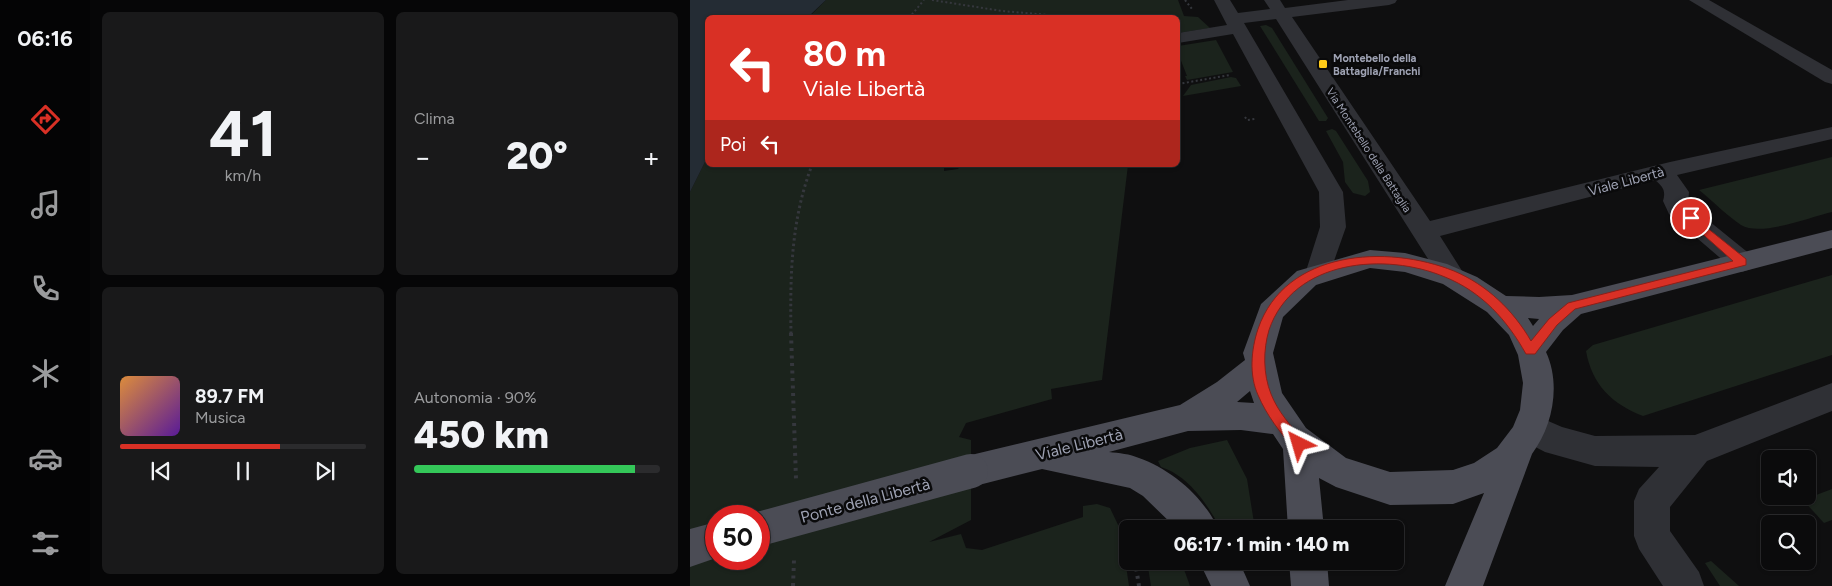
<!DOCTYPE html>
<html lang="it">
<head>
<meta charset="utf-8">
<style>
	:root { --surface:#0b0b0c; --page:#19191a; --text:#f1f3f6; --muted:#9a9b9d; --line:#2b2b2d; --accent:#d93025 }
	body { margin:0; font-family:Figtree,sans-serif; background:var(--page); color:var(--text); height:100vh; display:flex; flex-direction:column; font-size:19px; white-space:nowrap }
	* { box-sizing:border-box; margin:0 }
	p { font-size:16px; color:var(--muted) }
	.icon { flex:none; width:28px; height:28px; fill:none; stroke:currentColor; stroke-width:2; stroke-linecap:round; stroke-linejoin:round }
	.map { position:relative; flex:1; overflow:hidden }
	.drawer { display:flex; flex-direction:column; gap:12px; padding:12px; background:#060607; width:600px }
	.drawer>* { flex:none }
	.top-card { position:absolute; left:15px; top:15px; width:475px; height:152px; border-radius:8px; box-shadow:0 1px 4px #0004,0 0 0 1px var(--line); background:#d93025; color:#fff; overflow:hidden }
	.controls { position:absolute; left:1071px; top:450px; display:grid; gap:10px }
	.controls a { display:grid; place-items:center; width:55px; height:55px; border-radius:8px; background:var(--surface); box-shadow:0 1px 4px #0004,0 0 0 1px var(--line); font-size:25px }
	.speed { position:absolute; left:15px; top:505px; display:flex; gap:10px; font-size:25px; font-weight:700; text-align:center }
	.speed>* { display:grid; place-content:center; width:65px; height:65px; border-radius:50%; background:var(--surface); box-shadow:0 1px 4px #0004,0 0 0 1px var(--line); line-height:1 }
	.speed .limit { border:8px solid #d22; background:#fff; color:#111 }
	.pin { position:absolute; display:grid; place-items:center; width:42px; height:42px; color:#fff; margin:-21px; border:2px solid #fff; border-radius:50%; box-shadow:0 1px 5px #0007 }
	.me { position:absolute; width:55px; margin:-28px; rotate:320deg; stroke-linejoin:round; filter:drop-shadow(0 0 4px #0008) }
	.turn { display:flex; align-items:center; gap:18px; height:105px; padding:0 15px; font-size:22px }
	.turn .icon { width:65px; height:65px; stroke-width:2.5 }
	.turn b { display:block; font-size:35px; line-height:42px }
	.then { display:flex; align-items:center; height:48px; padding:0 15px; background:#0003; gap:10px; font-size:19px }
	.big { font-size:38px; font-weight:800; line-height:1.1 }
	.drawer .widget { flex:1; display:flex; flex-direction:column; justify-content:center; gap:8px; min-width:0; padding:0 18px; border-radius:8px; background:var(--page) }
	.drawer .dial { align-items:center; gap:0 }
	.dial b { font-size:65px; line-height:1 }
	.song { display:flex; align-items:center; gap:15px }
	.cover { width:60px; height:60px; border-radius:8px; background:linear-gradient(135deg,hsl(30 70% 55%),hsl(270 70% 35%)) }
	.played { height:5px; border-radius:2px; background:linear-gradient(90deg,var(--accent) 65%,var(--line) 65%) }
	.keys { display:flex; justify-content:space-around; direction:ltr }
	.heat { display:flex; justify-content:space-between; align-items:center; font-size:28px; direction:ltr }
	.charge { height:8px; border-radius:4px; background:linear-gradient(90deg,#34c759 90%,var(--line) 0) }
	.drawer .tiles { flex:1; display:grid; gap:12px; grid-template-columns:repeat(2,1fr) }
	.trip { position:absolute; left:429px; top:520px; width:285px; height:50px; border-radius:8px; background:var(--surface); box-shadow:0 1px 4px #0004,0 0 0 1px var(--line); font-weight:800; line-height:50px; text-align:center }
	main { display:flex; flex:1; min-height:0 }
	.menu { display:flex; flex-direction:column; width:90px; justify-content:space-around; align-items:center; background:#040405; color:var(--muted) }
	.menu .icon { width:35px; height:35px }
	.menu .active { color:var(--accent) }
	.menu b { font-size:22px; color:var(--text) }
	.map>svg:first-child { display:block }
	.green { fill:#1b231c; fill-rule:evenodd }
	.water { fill:#242c34 }
	.lines { fill:none; stroke-linecap:round; stroke-linejoin:round }
	.path-far2 { stroke:#35373d; stroke-width:2; stroke-dasharray:2 2.5; stroke-linecap:butt }
	.path-far1 { stroke:#35373d; stroke-width:3; stroke-dasharray:2.5 3; stroke-linecap:butt }
	.path { stroke:#35373d; stroke-width:4; stroke-dasharray:3 4.5; stroke-linecap:butt }
	.minor { fill:#2f3035; fill-rule:evenodd }
	.major { fill:#4b4c55; fill-rule:evenodd }
	.major-bridge { stroke:#4b4c55; stroke-width:34 }
	.route { fill:#d93025; stroke:#8d1f18 }
	.poi-dot { fill:#ffcb18; stroke:#0a0a0b; stroke-width:2 }
	.labels { text-anchor:middle; stroke-width:5; stroke-linejoin:round; paint-order:stroke }
	.far-poi-label { font-size:11px; font-weight:bold; fill:#9ea2b3; stroke:#0a0a0b; text-anchor:start }
	.far-street-label { font-size:11px; fill:#9ea2b3; stroke:#0a0a0b }
	.street-label { font-size:14px; fill:#9ea2b3; stroke:#0a0a0b }
	.near-street-label { font-size:16px; fill:#9ea2b3; stroke:#0a0a0b }
</style>
</head>
<body>
<main>
<nav class="menu">
<b>06:16</b>
<svg class="icon active" aria-label="directions" viewBox="0 0 24 24"><path d="M12 3l9 9-9 9-9-9zM9 14v-3h6M13 9l2 2-2 2"/></svg>
<svg class="icon" aria-label="music" viewBox="0 0 24 24"><path d="M9 18V5l10-2v13"/><circle cx="6" cy="18" r="3"/><circle cx="16" cy="16" r="3"/></svg>
<svg class="icon" aria-label="phone" viewBox="0 0 24 24"><path d="M5 4h4l2 5-3 2q2 4 5 5l2-3 5 2v4C11 20 4 13 5 4z"/></svg>
<svg class="icon" aria-label="climate" viewBox="0 0 24 24"><path d="M12 3v18M4 7l16 10M4 17L20 7"/></svg>
<svg class="icon" aria-label="car" viewBox="0 0 24 24"><path d="M5 17H2v-5l4-1 3-4h7l3 4 3 1v5h-3M9 17h6M6 11h13"/><circle cx="7" cy="17" r="2"/><circle cx="17" cy="17" r="2"/></svg>
<svg class="icon" aria-label="filters" viewBox="0 0 24 24"><path d="M4 7h16M4 17h16"/><circle cx="9" cy="7" r="2"/><circle cx="15" cy="17" r="2"/></svg>
</nav>
<section class="drawer">
<div class="tiles">
<div class="widget dial"><b>41</b><p>km/h</p></div>
<div class="widget"><p>Clima</p>
<div class="heat"><a>−</a><b class="big">20°</b><a>+</a></div>
</div>
<div class="widget">
<div class="song"><i class="cover"></i><div><b>89.7 FM</b><p>Musica</p></div></div>
<div class="played"></div>
<div class="keys"><svg class="icon" aria-label="previous" viewBox="0 0 24 24"><path d="M18 5L8 12l10 7zM5 5v14"/></svg><svg class="icon" aria-label="pause" viewBox="0 0 24 24"><path d="M8 5v14M16 5v14"/></svg><svg class="icon" aria-label="next" viewBox="0 0 24 24"><path d="M6 5l10 7-10 7zM19 5v14"/></svg></div>
</div>
<div class="widget"><p>Autonomia · 90%</p><b class="big">450 km</b><div class="charge"></div></div>
</div>
</section>
<div class="map">
<svg width="1142" height="586" viewBox="0 0 1142 586">
	<rect width="100%" height="100%" fill="#0f0f10"/>
	<g class="green">
		<path d="M136,0h352l6,16 14,1 12,11 -32,5v-15h-370z"/>
		<path d="M576,25l6,3 56,90 -2,3h-7l-59,-95z"/>
		<path d="M526,40l17,32 -46,8 -2,-4h2l-9,-23v-7z"/>
		<path d="M541,77l5,1 5,8 -58,10 8,-11z"/>
		<path d="M642,129l4,2 32,50 2,11 -5,4 -12,-3 -8,-11 -2,-20 -17,-31z"/>
		<path d="M1142,157v55c-22,5 -71,25 -91,13 -15,-10 -28,-24 -42,-35z"/>
		<path d="M17,158l1,7h236v6l14,-2 3,-4h167l-26,215 -51,9 1,10 -86,24 -7,14 12,3v80l-42,22 32,-8 5,14 16,2 101,-33v-11l14,-2 13,4 11,23 8,55h-439v-394zM26,516h43v43h-43z"/>
		<path d="M1142,275v80l-189,61c-31,-12 -51,-31 -57,-65l7,-6z"/>
		<path d="M537,440l20,39 8,50h-34c-14,-25 -32,-53 -60,-62l-3,-6 32,-13z"/>
		<path d="M1142,489v31l-8,3 -21,-23z"/>
		<path d="M457,561h34l9,25h-39z"/>
		<path d="M1021,561l28,25h-19l-15,-23z"/>
	</g>
	<path class="water" d="M0,0h136l-18,17 -100,1 -1,140 -17,34z"/>
	<g class="lines">
		<g class="path-far2">
			<path d="M242,0l70,11 83,7"/>
			<path d="M495,0l7,9"/>
			<path d="M219,18l15,-18"/>
			<path d="M450,18l27,-3"/>
			<path d="M488,84l52,-9"/>
			<path d="M555,117l2,3 8,-1"/>
		</g>
		<path class="path-far1" d="M101,334c-1,-59 0,-114 21,-169"/>
		<g class="path">
			<path d="M101,333l5,146"/>
			<path d="M445,561l4,25"/>
			<path d="M103,586l1,-26"/>
		</g>
		<g class="minor">
			<path d="M524,0h16l8,13 32,-4 -6,-9h16l5,8 63,-8h49l-2,3 -6,2 -97,12 138,204 240,-59 162,-35v12l-155,36 12,17 -1,12 63,51 4,7 -4,7 -9,3 -9,-3 -64,-55 -6,-13c3,-11 0,-14 -8,-21l-215,56 24,38 -4,7 -9,3 -9,-3 -166,-262 -32,4 99,169 3,35 -18,51 -9,3 -9,-3 -4,-7 14,-44 -1,-35 -86,-158 -55,9v-10l49,-8z"/>
			<path d="M999,0h20l123,70v14l-7,-2z"/>
			<path d="M1142,383v28l-125,50 -37,46v24l29,41 5,14h-41l-24,-37 -5,-13v-35l5,-12 20,-22 -64,-1 -50,-14 -25,-13 -4,-10 4,-10 12,-5 30,13 33,9 100,-1z"/>
		</g>
		<g class="major">
			<path d="M1142,230v18l-251,66 -18,16 -17,22c15,32 7,74 -14,102l-49,132h-38l39,-93 -31,11 -63,1 -54,-18 -17,-9 5,51h-36l-5,-80 -10,-15 -32,-4 -53,1 -79,21c10,1 21,2 30,6 32,11 66,40 79,71h-41l-34,-33 -13,-8 -88,-19 -71,18 -12,-5 -5,-11 5,-11 12,-5 209,-50 37,-23 28,-22 -2,-7 18,-49 36,-33 73,-21 35,3 42,11 30,13 29,19 33,1 33,-2zM680,268l35,4 38,12 44,28 22,23 9,20 5,28 -3,27 -7,17 -16,21 -23,15 -21,7 -63,2 -44,-14 -40,-30 -24,-35 -9,-40 10,-36 33,-32zM838,318l11,1 -6,7zM560,391l4,12 -17,-1z"/>
			<path d="M26,522v36l-26,9v-38z"/>
			<path d="M509,561h40l11,25h-39z"/>
			<path d="M599,561h38l2,25h-38z"/>
		</g>
		<path class="major-bridge" d="M69,529l212,-58"/>
	</g>
	<path class="route" d="M1001,215l55,44v6l-171,44 -18,16 -22,29h-9c-19,-34 -44,-62 -81,-77 -59,-25 -152,-18 -176,53 -6,20 -6,44 2,64 7,18 20,32 32,46l2,4 -2,5 -4,2 -5,-2c-14,-17 -27,-33 -36,-54 -9,-20 -7,-45 0,-66 27,-79 129,-85 196,-58 33,14 59,39 77,70l18,-22 19,-16 165,-42 -45,-40v-5z"/>
	<rect class="poi-dot" x="628" y="59" width="10" height="10" rx="2.5"/>
	<g class="labels">
		<g class="far-poi-label">
			<text x="643" y="62">Montebello della<tspan x="643" dy="13">Battaglia/Franchi</tspan></text>
		</g>
		<g class="far-street-label">
			<text transform="translate(679 150) rotate(57)" y="4">Via Montebello della Battaglia</text>
		</g>
		<g class="street-label">
			<text transform="translate(936 181) rotate(-15)" y="5">Viale Libertà</text>
		</g>
		<g class="near-street-label">
			<text transform="translate(389 444) rotate(-14)" y="6">Viale Libertà</text>
			<text transform="translate(175 500) rotate(-15)" y="6">Ponte della Libertà</text>
		</g>
	</g>
</svg>
<div class="controls">
<a><svg class="icon" aria-label="sound" viewBox="0 0 24 24"><path d="M4 9h4l5-4v14l-5-4H4zM17 9q2 3 0 6"/></svg></a>
<a><svg class="icon" aria-label="search" viewBox="0 0 24 24"><circle cx="10" cy="10" r="6"/><path d="M15 15l6 6"/></svg></a>
</div>
<div class="speed"><div class="limit">50</div></div>
<div class="pin" style="left:1001px;top:218px;background:#d93025"><svg class="icon" aria-label="arrive" viewBox="0 0 24 24"><path d="M6 21V4h12l-3 4 3 4H6"/></svg></div>
<svg class="me" style="left:609px;top:444px" viewBox="-20 -20 40 40"><path d="M0-17L14 15 0 8-14 15z" fill="#d93025" stroke="#fff" stroke-width="4"/></svg>
<div class="trip">06:17 · 1 min · 140 m</div>
<div class="top-card">
<div class="turn"><svg class="icon" aria-label="left" viewBox="0 0 24 24"><path d="M17 20v-9H6M10 6l-5 5 5 5"/></svg><div><b>80 m</b>Viale Libertà</div></div>
<div class="then">Poi<svg class="icon" aria-label="left" viewBox="0 0 24 24"><path d="M17 20v-9H6M10 6l-5 5 5 5"/></svg></div>
</div>
</div>
</main>
</body>
</html>
